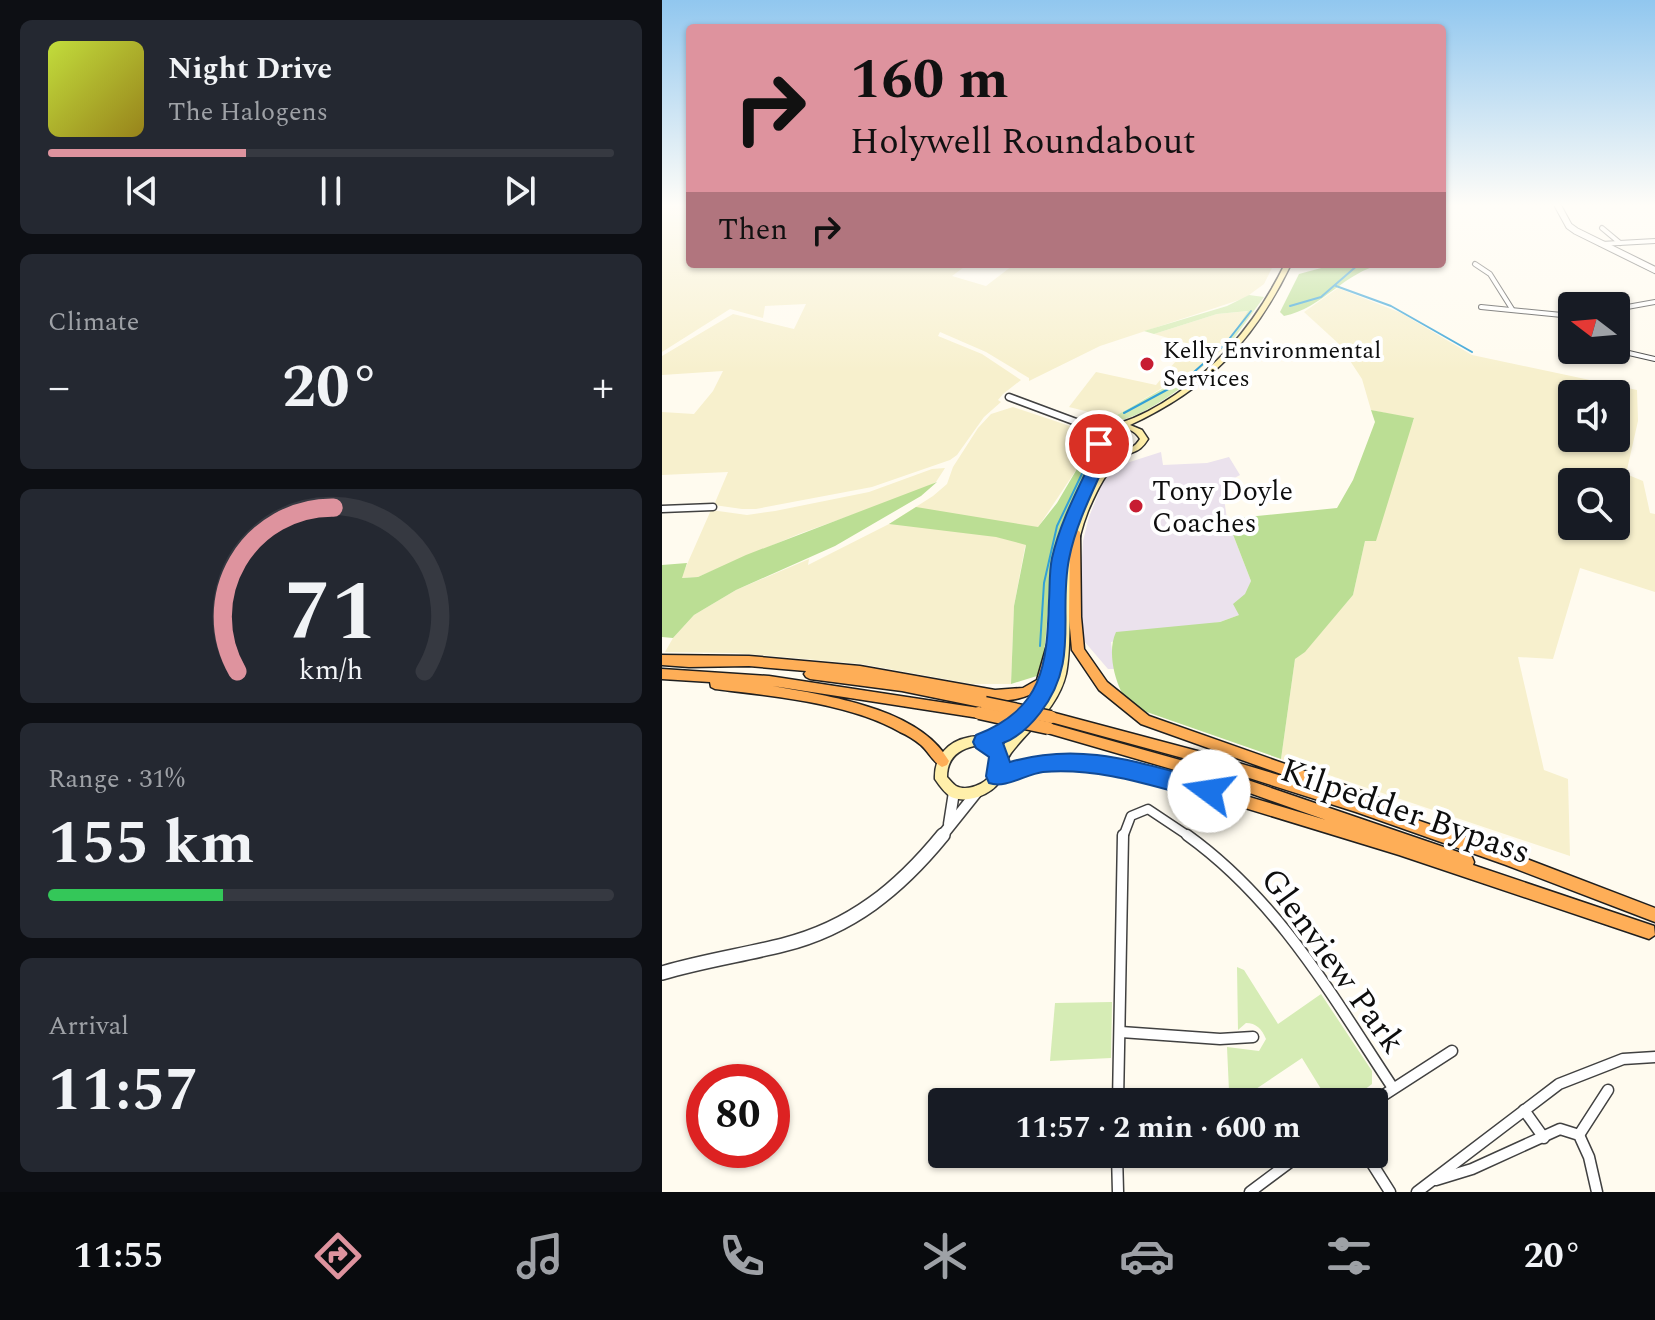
<!DOCTYPE html>
<html lang="en">
<head>
<meta charset="utf-8">
<style>
	:root { --surface:#171b24; --page:#242831; --text:#f1f3f6; --muted:#9ea1a6; --line:#363941; --accent:#de939e }
	body { margin:0; font-family:Spectral,serif; background:var(--page); color:var(--text); height:100vh; display:flex; flex-direction:column; font-size:30px; white-space:nowrap }
	* { box-sizing:border-box; margin:0 }
	p { font-size:26px; color:var(--muted) }
	.icon { flex:none; width:44px; height:44px; fill:none; stroke:currentColor; stroke-width:2; stroke-linecap:round; stroke-linejoin:round }
	.map { position:relative; flex:1; overflow:hidden }
	.drawer { display:flex; flex-direction:column; gap:20px; padding:20px; background:#0d0f14; width:662px }
	.drawer>* { flex:none }
	.top-card { position:absolute; left:24px; top:24px; width:760px; height:244px; border-radius:8px; box-shadow:0 2px 6px #0004; background:#de939e; color:#111; overflow:hidden }
	.needle { width:52px; rotate:286deg }
	.buttons { position:absolute; left:896px; top:292px; display:grid; gap:16px }
	.buttons a { display:grid; place-items:center; width:72px; height:72px; border-radius:8px; background:var(--surface); box-shadow:0 2px 6px #0004; font-size:40px }
	.speed { position:absolute; left:24px; top:1064px; display:flex; gap:16px; font-size:40px; font-weight:700; text-align:center }
	.speed>* { display:grid; place-content:center; width:104px; height:104px; border-radius:50%; background:var(--surface); box-shadow:0 2px 6px #0004; line-height:1 }
	.speed .limit { border:12px solid #d22; background:#fff; color:#111 }
	.pin { position:absolute; display:grid; place-items:center; width:68px; height:68px; color:#fff; margin:-34px; border:4px solid #fff; border-radius:50%; box-shadow:0 2px 8px #0007 }
	.me { position:absolute; width:88px; margin:-44px; rotate:284deg; stroke-linejoin:round; filter:drop-shadow(0 0 6px #0008) }
	.turn { display:flex; align-items:center; gap:28px; height:168px; padding:0 32px; font-size:36px }
	.turn .icon { width:104px; height:104px; stroke-width:2.5 }
	.turn b { display:block; font-size:56px; line-height:68px }
	.then { display:flex; align-items:center; height:76px; padding:0 32px; background:#0003; gap:16px; font-size:30px }
	.big { font-size:60px; font-weight:700; line-height:1.1 }
	.drawer .tile { flex:1; display:flex; flex-direction:column; justify-content:center; gap:12px; min-width:0; padding:0 28px; border-radius:12px; background:var(--page) }
	.drawer .dial { align-items:center; gap:0 }
	.dial svg { height:208px; overflow:visible; fill:none; stroke:var(--line); stroke-width:7; stroke-linecap:round; text-anchor:middle }
	.dial text { fill:var(--text); stroke:none }
	.song { display:flex; align-items:center; gap:24px }
	.cover { width:96px; height:96px; border-radius:12px; background:linear-gradient(135deg,hsl(70 70% 55%),hsl(50 70% 35%)) }
	.played { height:8px; border-radius:4px; background:linear-gradient(90deg,var(--accent) 35%,var(--line) 35%) }
	.keys { display:flex; justify-content:space-around; direction:ltr }
	.heat { display:flex; justify-content:space-between; align-items:center; font-size:44px; direction:ltr }
	.charge { height:12px; border-radius:6px; background:linear-gradient(90deg,#34c759 31%,var(--line) 0) }
	.trip { position:absolute; left:266px; top:1088px; width:460px; height:80px; border-radius:8px; background:var(--surface); box-shadow:0 2px 6px #0004; font-weight:700; line-height:80px; text-align:center }
	.dock { display:flex; height:128px; justify-content:space-around; align-items:center; background:#090b0e; color:var(--muted) }
	.dock .icon { width:56px; height:56px }
	.dock .on { color:var(--accent) }
	.dock b { font-size:36px; color:var(--text) }
	main { display:flex; flex:1; min-height:0 }
	.map>svg:first-child { display:block }
	.industrial { fill:#ebe2ed }
	.farmland { fill:#f7f0cd; fill-rule:evenodd }
	.green { fill:#d6ecb5 }
	.forest { fill:#bbde94 }
	.lines { fill:none; stroke-linecap:round; stroke-linejoin:round }
	.stream { stroke:#32a1d6; stroke-width:2 }
	.minor-far3-casing { stroke:#414141; stroke-width:6 }
	.minor-far2-casing { stroke:#414141; stroke-width:9 }
	.minor-far1-casing { stroke:#414141; stroke-width:11 }
	.minor-casing { stroke:#414141; stroke-width:13 }
	.tertiary-far2-casing { stroke:#414141; stroke-width:8 }
	.tertiary-far1-casing { stroke:#414141; stroke-width:13 }
	.tertiary-casing { stroke:#414141; stroke-width:16 }
	.secondary-casing { stroke:#303030; stroke-width:3 }
	.trunk-casing { stroke:#1f1f1f; stroke-width:3 }
	.minor-far3 { stroke:#fff; stroke-width:4 }
	.minor-far2 { stroke:#fff; stroke-width:6 }
	.minor-far1 { stroke:#fff; stroke-width:8 }
	.minor { stroke:#fff; stroke-width:10 }
	.tertiary-far2 { stroke:#fff; stroke-width:6 }
	.tertiary-far1 { stroke:#fff; stroke-width:10 }
	.tertiary { stroke:#fff; stroke-width:13 }
	.secondary { fill:#ffefaa; fill-rule:evenodd }
	.trunk { fill:#feae57; fill-rule:evenodd }
	.trunk-bridge-casing { stroke:#1f1f1f; stroke-width:15; stroke-linecap:butt }
	.trunk-bridge { stroke:#feae57; stroke-width:12 }
	.route { fill:#1a73e8; stroke:#114b97; stroke-width:2 }
	.poi-dot { fill:#c71d32; stroke:#fff; stroke-width:3 }
	.labels { text-anchor:middle; stroke-width:8; stroke-linejoin:round; paint-order:stroke }
	.far-poi-label { font-size:24px; fill:#0e0e0e; stroke:#fff; text-anchor:start }
	.poi-label { font-size:28px; fill:#0e0e0e; stroke:#fff; text-anchor:start }
	.near-street-label { font-size:34px; fill:#0e0e0e; stroke:#fff }
</style>
</head>
<body>
<main>
<section class="drawer">
<div class="tile">
<div class="song"><i class="cover"></i><div><b>Night Drive</b><p>The Halogens</p></div></div>
<div class="played"></div>
<div class="keys"><svg class="icon" aria-label="previous" viewBox="0 0 24 24"><path d="M18 5L8 12l10 7zM5 5v14"/></svg><svg class="icon" aria-label="pause" viewBox="0 0 24 24"><path d="M8 5v14M16 5v14"/></svg><svg class="icon" aria-label="next" viewBox="0 0 24 24"><path d="M6 5l10 7-10 7zM19 5v14"/></svg></div>
</div>
<div class="tile"><p>Climate</p>
<div class="heat"><a>−</a><b class="big">20°</b><a>+</a></div>
</div>
<div class="tile dial"><svg viewBox="0 0 100 80">
<path d="M14 69A42 42 0 1 1 86 69"/>
<path d="M14 69A42 42 0 0 1 51 6" stroke="#de939e"/>
<text x="50" y="56" font-size="32" font-weight="700">71</text>
<text x="50" y="72" font-size="11">km/h</text>
</svg></div>
<div class="tile"><p>Range · 31%</p><b class="big">155 km</b><div class="charge"></div></div>
<div class="tile"><p>Arrival</p><b class="big">11:57</b></div>
</section>
<div class="map">
<svg width="993" height="1192" viewBox="0 0 993 1192">
	<rect width="100%" height="100%" fill="#fffbef"/>
	<path class="industrial" d="M499,452l2,13 44,-2 22,-6 11,18 -18,10 5,34 24,62 -12,34 -19,7 -109,20 3,27h-6l-24,-28 -5,-34 4,-66 6,-24 14,-35 11,-15z"/>
	<g class="farmland">
		<path d="M0,206h28v58h278l-16,12 34,10 26,-20 -7,-2h269l-10,20 -19,14 -145,48 -71,35v-3l-43,-26 -46,-20 -2,4 44,18 39,26 -18,14 -5,6 3,2 -17,15 -27,38 -7,5 -78,27 -116,22h-14l-28,-4 14,-33 -66,3v-63l32,2 19,-23 10,-20 -61,4v-19l71,-42 61,15 12,-25 -41,2 -2,12 -33,-9 -68,43z"/>
		<path d="M676,288l63,25 71,42 165,35 1,31 -12,53 17,7 7,32 5,1v78l-75,-24 -27,91 -35,-2 26,113 24,9 2,77 -289,-97 14,-100 10,-8 48,-56 12,-54 49,-122 -43,-9 -9,-31 -23,-35 -35,-32zM910,394h44v44h-44zM910,482h44v44h-44z"/>
		<path d="M587,311l-26,38 -34,30h-12l-60,36 -8,2 -40,-10 27,-35 60,13 34,-41 -36,-10 63,-20z"/>
		<path d="M351,407l66,22 5,29 -59,89 -11,59 -3,78h-39l-111,-20 -126,-11 -70,-1 8,-14 21,-23 42,-25 73,-31 -1,6 81,-41 44,-28 14,-12 6,-17 25,-39 13,-14z"/>
		<path d="M283,468l-9,14 -20,10 -117,42 -101,43 -17,1 30,-68 36,5 28,-4 94,-19 63,-23z"/>
	</g>
	<g class="green">
		<path d="M587,295l15,2 -35,48h-3l22,-34 -31,3 -63,20 -10,-3 83,-25z"/>
		<path d="M519,378l11,2c-28,20 -67,50 -104,42l29,-7z"/>
		<path d="M575,967l7,3 34,54 43,-30 51,77v13l-24,18h-19l-27,-44 -61,41 -12,-8 -2,-44 32,4 7,-12c-4,-10 -10,-16 -20,-16l-8,7z"/>
		<path d="M450,1002l-1,56 -61,3 5,-58z"/>
	</g>
	<g class="forest">
		<path d="M674,264h47c-39,8 -60,44 -99,52l-4,-4 19,-38z"/>
		<path d="M709,410l43,8 -38,123h-11l-12,54 -48,57 -10,7 -14,100 -140,-49c-6,-6 -16,-11 -20,-19 -8,-17 -13,-42 -5,-59l104,-10 19,-7 -6,-11 12,-10 6,-13 -24,-62 110,-11 16,-28 22,-58z"/>
		<path d="M433,454c-10,25 -25,48 -34,74 -16,47 -10,99 -21,147l-29,9 3,-78 12,-61 -30,-8 -107,-13 27,-17 122,20 19,-24 27,-46z"/>
		<path d="M275,482l-16,14 -86,50 -99,44 -42,25 -21,23 -11,-1v-72l25,-2 -5,15 16,-1 48,-22z"/>
	</g>
	<g class="lines">
		<g class="stream">
			<path d="M674,286l55,20 81,46"/>
			<path d="M628,306l31,-9 38,-33"/>
			<path d="M564,343l25,-32"/>
			<path d="M462,413l61,-33 37,-33"/>
			<path d="M378,646l4,-63 13,-57 33,-69"/>
		</g>
		<g class="minor-far3-casing">
			<g id="minor-far3">
				<path d="M940,228l18,15"/>
				<path d="M939,244l54,-3"/>
				<path d="M813,264l15,10 22,35"/>
				<path d="M819,307l91,9"/>
				<path d="M954,309l39,-7"/>
				<path d="M954,350l39,9"/>
			</g>
		</g>
		<g class="minor-far2-casing">
			<g id="minor-far2">
				<path d="M347,397l94,35"/>
				<path d="M0,509l51,-2"/>
			</g>
		</g>
		<g class="minor-far1-casing">
			<path id="minor-far1" d="M461,837l8,-21 17,-7 42,28"/>
		</g>
		<g class="minor-casing">
			<g id="minor">
				<path d="M525,835c92,66 145,161 206,253"/>
				<path d="M459,1032l99,7 33,-2"/>
				<path d="M456,1102l5,-267"/>
				<path d="M711,1102l79,-51"/>
				<path d="M862,1110l20,28"/>
				<path d="M917,1135l29,-45"/>
				<path d="M455,1154l1,38"/>
				<path d="M704,1154l24,38"/>
				<path d="M774,1180l36,-11 88,-40 19,6 10,22 8,35"/>
				<path d="M588,1192l51,-38"/>
				<path d="M755,1192l142,-108 64,-25 32,-2"/>
			</g>
		</g>
		<g class="tertiary-far2-casing">
			<path id="tertiary-far2" d="M896,206l11,20 7,5 79,39"/>
		</g>
		<g class="tertiary-far1-casing">
			<g id="tertiary-far1">
				<path d="M287,824l5,-32"/>
				<path d="M279,837l36,-45"/>
			</g>
		</g>
		<g class="tertiary-casing">
			<path id="tertiary" d="M0,973c40,-12 81,-18 121,-28 68,-17 116,-56 160,-110"/>
		</g>
		<g class="secondary-casing">
			<path id="secondary" d="M623,264h6c-37,77 -83,125 -161,161l12,5 6,9c-8,13 -12,11 -23,17 -17,9 -30,39 -37,55 -13,33 -16,68 -18,102 -1,20 0,41 -4,61 -8,34 -35,53 -55,79 -7,9 -5,19 -11,28 -9,14 -33,23 -49,16 -6,-4 -12,-12 -16,-18 -1,-23 13,-38 35,-42 4,-1 8,0 12,0 14,-2 41,-24 50,-35 33,-39 15,-95 23,-142 3,-20 11,-39 20,-57 9,-19 22,-36 22,-57l-2,-2c1,-5 3,-12 8,-16 5,-3 12,-3 17,-5 19,-6 39,-17 55,-28 50,-34 84,-78 110,-131zM453,429c11,-1 19,0 25,10 -9,14 -22,14 -35,6l1,-12zM443,452l11,3 -17,19 5,-13zM354,730l-15,18 -7,-5zM312,746l7,1 11,7c2,7 3,13 -1,20 -5,10 -24,18 -35,12 -3,-2 -6,-6 -9,-9 0,-18 10,-27 27,-31z"/>
		</g>
		<g class="trunk-casing">
			<g id="trunk">
				<path d="M413,528l5,4 1,85 3,32 23,33 42,34 227,80 17,9 2,4 -1,3 112,39 149,57v14l-149,-57 -150,-53 -151,-48 -158,-43 -2,-4 2,-4 4,-1 154,41 104,31 -168,-60 -42,-34 -27,-40 -3,-33 1,-85z"/>
				<path d="M395,627l4,1 2,3 -17,55c-19,12 -35,17 -59,13l4,4 -2,4 -4,1 -83,-17 -92,-12 -4,-2 -2,-3 2,-3 -57,-5 -60,1 -27,-2v-10l87,1 111,10 135,24 28,-2 14,-8 14,-49 2,-3z"/>
				<path d="M0,669l107,7 210,32 4,1 2,4 -2,4 -4,1 -206,-32c55,10 146,22 176,75l-2,4 -5,2c-9,-5 -13,-15 -21,-22 -6,-5 -14,-10 -21,-13 -50,-29 -128,-36 -185,-43l-4,-2 -1,-5 -48,-3z"/>
				<path d="M386,723l182,51 237,81 5,2 2,5 -1,3 181,61 1,9 -6,4 -250,-84 -190,-58 -101,-26 -67,-2 -44,13 -5,-2 -2,-4 2,-4 49,-15 67,2 101,26 117,35 -96,-34 -186,-54 -2,-4 2,-4z"/>
			</g>
		</g>
		<use href="#minor-far3" class="minor-far3"/>
		<use href="#minor-far2" class="minor-far2"/>
		<use href="#minor-far1" class="minor-far1"/>
		<use href="#minor" class="minor"/>
		<use href="#tertiary-far2" class="tertiary-far2"/>
		<use href="#tertiary-far1" class="tertiary-far1"/>
		<use href="#tertiary" class="tertiary"/>
		<use href="#secondary" class="secondary"/>
		<use href="#trunk" class="trunk"/>
		<g class="trunk-bridge-casing">
			<g id="trunk-bridge">
				<path d="M323,703l66,14"/>
				<path d="M317,713l69,15"/>
			</g>
		</g>
		<use href="#trunk-bridge" class="trunk-bridge"/>
	</g>
	<linearGradient id="sky" x2="0" y2="1"><stop stop-color="#91c7ef"/><stop offset="0.55" stop-color="#fffdf8"/><stop offset="1" stop-color="#fffdf8" stop-opacity="0"/></linearGradient>
	<rect width="993" height="373" fill="url(#sky)"/>
	<path class="route" d="M437,440l8,4 2,11c-15,34 -33,68 -40,104 -11,56 11,103 -29,154 -10,13 -21,24 -37,30l7,19c72,-21 129,1 199,19l8,3 3,7 -3,7 -8,3c-54,-14 -109,-34 -166,-29 -17,2 -37,17 -54,11l-3,-7 3,-19 -13,-9 -3,-6 3,-7c67,-26 71,-69 73,-134 1,-14 0,-29 3,-43 8,-36 26,-69 42,-103l-2,-11z"/>
	<g class="poi-dot">
		<circle cx="485" cy="364" r="8"/>
		<circle cx="474" cy="506" r="8"/>
	</g>
	<g class="labels">
		<g class="far-poi-label">
			<text x="501" y="358">Kelly Environmental<tspan x="501" dy="28">Services</tspan></text>
		</g>
		<g class="poi-label">
			<text x="490" y="500">Tony Doyle<tspan x="490" dy="32">Coaches</tspan></text>
		</g>
		<g class="near-street-label">
			<text transform="translate(744 810) rotate(19)" y="12">Kilpedder Bypass</text>
			<text transform="translate(672 960) rotate(54)" y="12">Glenview Park</text>
		</g>
	</g>
</svg>
<div class="buttons">
<a><svg class="needle" viewBox="-14 -14 28 28"><path d="M0-13l5 13h-10z" fill="#e53935"/><path d="M0 13l5-13h-10z" fill="#9ea1a6"/></svg></a>
<a><svg class="icon" aria-label="sound" viewBox="0 0 24 24"><path d="M4 9h4l5-4v14l-5-4H4zM17 9q2 3 0 6"/></svg></a>
<a><svg class="icon" aria-label="search" viewBox="0 0 24 24"><circle cx="10" cy="10" r="6"/><path d="M15 15l6 6"/></svg></a>
</div>
<div class="speed"><div class="limit">80</div></div>
<div class="pin" style="left:437px;top:444px;background:#d93025"><svg class="icon" aria-label="arrive" viewBox="0 0 24 24"><path d="M6 21V4h12l-3 4 3 4H6"/></svg></div>
<svg class="me" style="left:547px;top:791px" viewBox="-20 -20 40 40"><circle r="19" fill="#fff"/><path d="M0-13L10 11 0 6-10 11z" fill="#1a73e8"/></svg>
<div class="trip">11:57 · 2 min · 600 m</div>
<div class="top-card">
<div class="turn"><svg class="icon" aria-label="right" viewBox="0 0 24 24"><path d="M7 20v-9h11M14 6l5 5-5 5"/></svg><div><b>160 m</b>Holywell Roundabout</div></div>
<div class="then">Then<svg class="icon" aria-label="right" viewBox="0 0 24 24"><path d="M7 20v-9h11M14 6l5 5-5 5"/></svg></div>
</div>
</div>
</main>
<nav class="dock">
<b>11:55</b>
<svg class="icon on" aria-label="directions" viewBox="0 0 24 24"><path d="M12 3l9 9-9 9-9-9zM9 14v-3h6M13 9l2 2-2 2"/></svg>
<svg class="icon" aria-label="music" viewBox="0 0 24 24"><path d="M9 18V5l10-2v13"/><circle cx="6" cy="18" r="3"/><circle cx="16" cy="16" r="3"/></svg>
<svg class="icon" aria-label="phone" viewBox="0 0 24 24"><path d="M5 4h4l2 5-3 2q2 4 5 5l2-3 5 2v4C11 20 4 13 5 4z"/></svg>
<svg class="icon" aria-label="climate" viewBox="0 0 24 24"><path d="M12 3v18M4 7l16 10M4 17L20 7"/></svg>
<svg class="icon" aria-label="car" viewBox="0 0 24 24"><path d="M5 17H2v-5l4-1 3-4h7l3 4 3 1v5h-3M9 17h6M6 11h13"/><circle cx="7" cy="17" r="2"/><circle cx="17" cy="17" r="2"/></svg>
<svg class="icon" aria-label="filters" viewBox="0 0 24 24"><path d="M4 7h16M4 17h16"/><circle cx="9" cy="7" r="2"/><circle cx="15" cy="17" r="2"/></svg>
<b>20°</b>
</nav>
</body>
</html>
